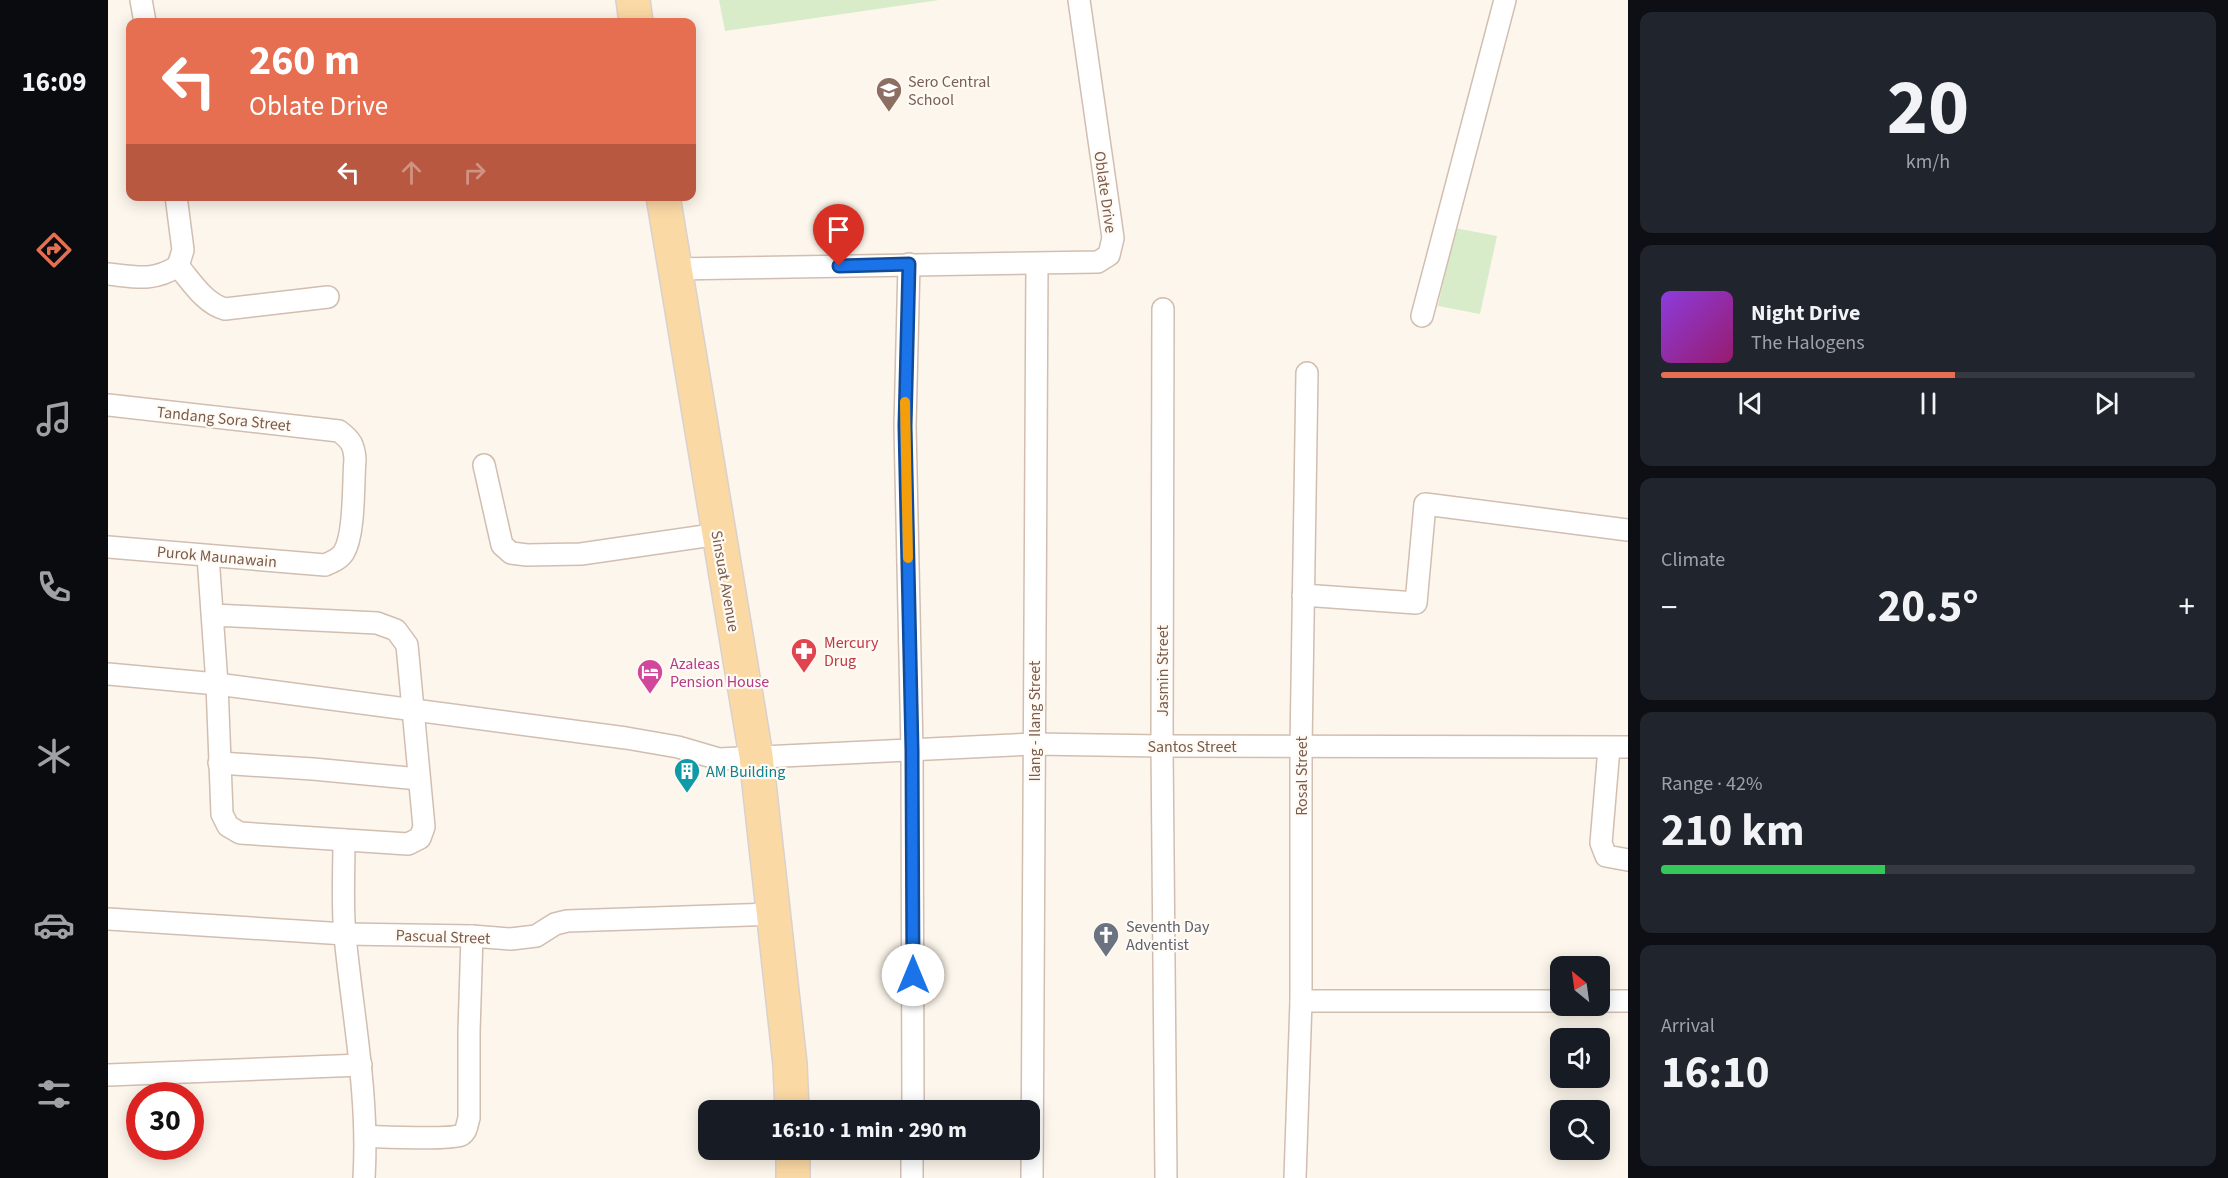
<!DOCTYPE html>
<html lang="en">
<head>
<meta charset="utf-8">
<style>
	:root { --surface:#171b24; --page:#20242c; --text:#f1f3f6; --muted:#9ea1a6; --line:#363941; --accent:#e76f51 }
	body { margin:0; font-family:"Source Sans 3",sans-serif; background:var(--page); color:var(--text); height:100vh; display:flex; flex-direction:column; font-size:22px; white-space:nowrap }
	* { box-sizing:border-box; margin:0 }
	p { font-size:20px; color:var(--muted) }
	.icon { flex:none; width:33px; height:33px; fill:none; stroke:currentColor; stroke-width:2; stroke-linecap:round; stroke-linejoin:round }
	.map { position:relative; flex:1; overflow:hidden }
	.panel { display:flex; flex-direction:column; gap:12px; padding:12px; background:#0d0f14; width:600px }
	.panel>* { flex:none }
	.top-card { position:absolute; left:18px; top:18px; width:570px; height:183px; border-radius:12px; box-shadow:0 3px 15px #0003; background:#e76f51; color:#fff; overflow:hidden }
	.needle { width:39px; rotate:331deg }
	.controls { position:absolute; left:1442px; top:956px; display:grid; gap:12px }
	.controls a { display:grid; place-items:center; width:60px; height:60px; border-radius:12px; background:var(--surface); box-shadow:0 3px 15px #0003; font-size:30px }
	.speed { position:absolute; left:18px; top:1082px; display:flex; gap:12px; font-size:30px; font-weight:700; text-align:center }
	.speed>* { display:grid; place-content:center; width:78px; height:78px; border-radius:50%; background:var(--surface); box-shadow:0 3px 15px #0003; line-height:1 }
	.speed .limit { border:9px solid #d22; background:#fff; color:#111 }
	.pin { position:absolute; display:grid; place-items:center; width:51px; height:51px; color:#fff; margin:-62px -26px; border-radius:50% 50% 50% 0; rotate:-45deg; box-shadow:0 0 6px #0007 }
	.pin .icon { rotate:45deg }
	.me { position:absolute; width:66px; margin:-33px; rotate:0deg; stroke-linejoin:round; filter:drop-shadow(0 0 4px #0008) }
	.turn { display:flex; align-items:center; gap:21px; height:126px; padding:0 24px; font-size:27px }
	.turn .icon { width:78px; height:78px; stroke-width:2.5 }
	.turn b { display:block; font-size:42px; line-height:51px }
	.lanes { display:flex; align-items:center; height:57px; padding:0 24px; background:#0003; justify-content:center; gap:30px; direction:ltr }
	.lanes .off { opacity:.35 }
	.big { font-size:45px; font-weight:700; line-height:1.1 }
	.panel .card { flex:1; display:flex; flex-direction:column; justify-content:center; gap:9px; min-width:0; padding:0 21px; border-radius:12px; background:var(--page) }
	.panel .dial { align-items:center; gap:0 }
	.dial b { font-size:78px; line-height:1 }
	.song { display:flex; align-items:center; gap:18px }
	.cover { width:72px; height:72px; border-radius:9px; background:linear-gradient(135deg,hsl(270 70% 55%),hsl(320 70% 35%)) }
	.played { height:6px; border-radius:3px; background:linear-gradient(90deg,var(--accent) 55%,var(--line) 55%) }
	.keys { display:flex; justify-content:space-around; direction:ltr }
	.heat { display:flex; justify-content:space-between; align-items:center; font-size:33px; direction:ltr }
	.charge { height:9px; border-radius:4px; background:linear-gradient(90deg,#34c759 42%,var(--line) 0) }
	.trip { position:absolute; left:590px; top:1100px; width:342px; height:60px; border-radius:12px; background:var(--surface); box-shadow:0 3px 15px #0003; font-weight:700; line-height:60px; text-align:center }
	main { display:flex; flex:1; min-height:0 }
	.tabs { display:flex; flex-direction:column; width:108px; justify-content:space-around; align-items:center; background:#090b0e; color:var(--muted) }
	.tabs .icon { width:42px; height:42px }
	.tabs .on { color:var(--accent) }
	.tabs b { font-size:27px; color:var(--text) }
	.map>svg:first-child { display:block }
	.green { fill:#d8ecc9 }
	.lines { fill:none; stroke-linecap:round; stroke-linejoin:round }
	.street-casing { stroke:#d1beb0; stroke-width:24 }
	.primary-casing { stroke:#dad1cd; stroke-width:36 }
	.street { stroke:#fff; stroke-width:21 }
	.primary { stroke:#fbd9a5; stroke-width:33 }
	.route-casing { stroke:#114b97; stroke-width:15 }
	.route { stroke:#1a73e8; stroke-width:10 }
	.slow { stroke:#f59e0b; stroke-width:10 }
	.labels { text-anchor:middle; stroke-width:4.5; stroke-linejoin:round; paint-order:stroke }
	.education-label { font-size:16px; fill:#785e54; stroke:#fffaf3; text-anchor:start }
	.street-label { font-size:16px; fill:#7a5c4d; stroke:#fffaf3 }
	.health-label { font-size:16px; fill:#be3a42; stroke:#fffaf3; text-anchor:start }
	.hotel-label { font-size:16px; fill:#b23c85; stroke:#fffaf3; text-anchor:start }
	.culture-label { font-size:16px; fill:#0d838f; stroke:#fffaf3; text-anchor:start }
	.worship-label { font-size:16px; fill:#5b616d; stroke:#fffaf3; text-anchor:start }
</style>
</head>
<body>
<main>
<nav class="tabs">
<b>16:09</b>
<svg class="icon on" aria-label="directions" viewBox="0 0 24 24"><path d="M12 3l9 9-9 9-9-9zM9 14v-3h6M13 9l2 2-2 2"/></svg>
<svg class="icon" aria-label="music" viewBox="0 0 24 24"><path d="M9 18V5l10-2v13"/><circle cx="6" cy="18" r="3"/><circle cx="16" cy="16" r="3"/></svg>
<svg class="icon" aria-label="phone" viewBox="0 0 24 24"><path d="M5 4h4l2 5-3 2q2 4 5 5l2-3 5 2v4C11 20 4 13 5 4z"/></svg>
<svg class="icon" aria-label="climate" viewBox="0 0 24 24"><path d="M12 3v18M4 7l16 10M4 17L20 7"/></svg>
<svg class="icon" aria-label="car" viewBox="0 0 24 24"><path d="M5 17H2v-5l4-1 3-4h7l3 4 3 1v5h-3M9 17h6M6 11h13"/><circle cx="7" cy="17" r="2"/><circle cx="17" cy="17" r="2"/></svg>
<svg class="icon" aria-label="filters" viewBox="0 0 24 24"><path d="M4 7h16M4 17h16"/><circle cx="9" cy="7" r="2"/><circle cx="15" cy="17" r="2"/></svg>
</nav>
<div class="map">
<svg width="1520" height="1178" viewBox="0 0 1520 1178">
	<rect width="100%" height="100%" fill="#fdf6ec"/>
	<g class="green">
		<path d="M611,0h220l-214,31z"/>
		<path d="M1347,228l42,8 -17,78 -42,-8z"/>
	</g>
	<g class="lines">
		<g class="street-casing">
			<g id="street">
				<path d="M33,0l4,22"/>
				<path d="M801,264l-4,162 7,324 1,360"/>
				<path d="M70,266c13,15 27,38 47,43l103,-12"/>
				<path d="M566,269l424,-7 11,-7 4,-17 -34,-238"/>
				<path d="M0,274c28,3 45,8 70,-8l5,-16 -7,-54"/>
				<path d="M1055,309l-1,437 4,432"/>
				<path d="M1314,316l83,-316"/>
				<path d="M0,405l231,26c12,9 15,14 16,28 -2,23 0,75 -11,93 -4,7 -12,10 -19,13l-217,-18"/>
				<path d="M376,465l18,80 9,8 16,2 54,-1 138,-20"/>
				<path d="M100,556l9,128 5,130 6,12 12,7 168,11 12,-6 4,-11 -17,-182 -11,-15 -19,-7 -164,-8"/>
				<path d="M1195,595l113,8 9,-99 203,26"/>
				<path d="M0,674l109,10 409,54 52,9 41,12 315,-15 128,2 466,1"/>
				<path d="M1501,748l-8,95 5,13 22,4"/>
				<path d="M111,763l94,6 106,10"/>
				<path d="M236,840c0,32 -2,65 1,96 8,82 24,159 19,242"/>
				<path d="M0,919l237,15 127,2 39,3 25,-3 19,-12 12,-3 208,-7"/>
				<path d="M1193,1001h259"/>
				<path d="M1491,1001h29"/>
				<path d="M0,1075l253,-10"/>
				<path d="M258,1136c16,1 84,4 95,-1 6,-3 6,-11 8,-17v-86l3,-96"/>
				<path d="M804,1178v-29"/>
				<path d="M924,1178l5,-914"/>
				<path d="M1187,1178l6,-177v-254l6,-374"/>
			</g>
		</g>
		<g class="primary-casing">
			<g id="primary">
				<path d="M525,0l3,22"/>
				<path d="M555,196l93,560 34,308 2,46"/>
				<path d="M685,1178v-29"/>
			</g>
		</g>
		<use href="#street" class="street"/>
		<use href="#primary" class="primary"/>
	</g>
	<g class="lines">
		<g class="route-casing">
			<path id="route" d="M731,266l70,-2 -4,162 7,324 1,225"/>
		</g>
		<use href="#route" class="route"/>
		<path class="slow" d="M797,402l3,156"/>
	</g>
	<defs>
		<g id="school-pin" transform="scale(1.35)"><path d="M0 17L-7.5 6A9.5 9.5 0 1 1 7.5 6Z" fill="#8d6e63" stroke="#fffaf3"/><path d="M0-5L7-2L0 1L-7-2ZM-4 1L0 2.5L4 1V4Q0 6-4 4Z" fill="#fff"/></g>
		<g id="pharmacy-pin" transform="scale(1.35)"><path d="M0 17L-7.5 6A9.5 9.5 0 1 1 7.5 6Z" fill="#e0444e" stroke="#fffaf3"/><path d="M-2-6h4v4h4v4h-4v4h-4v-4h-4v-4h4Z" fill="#fff"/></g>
		<g id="hotel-pin" transform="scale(1.35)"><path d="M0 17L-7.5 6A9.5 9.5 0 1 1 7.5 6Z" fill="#d1479c" stroke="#fffaf3"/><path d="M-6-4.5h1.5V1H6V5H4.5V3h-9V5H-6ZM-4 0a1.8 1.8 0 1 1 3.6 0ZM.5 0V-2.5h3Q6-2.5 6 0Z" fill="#fff"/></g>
		<g id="building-pin" transform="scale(1.35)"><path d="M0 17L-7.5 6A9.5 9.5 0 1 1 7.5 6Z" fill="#0f9aa8" stroke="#fffaf3"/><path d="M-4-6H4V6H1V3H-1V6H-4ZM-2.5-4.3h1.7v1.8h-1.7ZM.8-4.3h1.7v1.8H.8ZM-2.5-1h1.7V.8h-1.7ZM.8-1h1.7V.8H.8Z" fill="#fff"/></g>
		<g id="church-pin" transform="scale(1.35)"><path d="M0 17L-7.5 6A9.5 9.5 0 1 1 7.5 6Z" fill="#6b7280" stroke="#fffaf3"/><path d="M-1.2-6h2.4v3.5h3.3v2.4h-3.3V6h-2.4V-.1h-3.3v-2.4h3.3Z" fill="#fff"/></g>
	</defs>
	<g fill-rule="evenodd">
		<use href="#school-pin" x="781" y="90"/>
		<use href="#pharmacy-pin" x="696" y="651"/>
		<use href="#hotel-pin" x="542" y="672"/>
		<use href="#building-pin" x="579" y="771"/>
		<use href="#church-pin" x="998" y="935"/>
	</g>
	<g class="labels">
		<g class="education-label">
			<text x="800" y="87">Sero Central<tspan x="800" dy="18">School</tspan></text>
		</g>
		<g class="street-label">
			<text transform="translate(998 192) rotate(82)" y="6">Oblate Drive</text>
			<text transform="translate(116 418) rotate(6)" y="6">Tandang Sora Street</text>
			<text transform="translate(109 556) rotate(5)" y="6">Purok Maunawain</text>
			<text transform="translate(618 581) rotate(80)" y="6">Sinsuat Avenue</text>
			<text transform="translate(1054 671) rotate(-90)" y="6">Jasmin Street</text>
			<text transform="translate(926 721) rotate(-90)" y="6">Ilang - Ilang Street</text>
			<text x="1084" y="752">Santos Street</text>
			<text transform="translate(1193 776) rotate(-90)" y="6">Rosal Street</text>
			<text transform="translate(335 936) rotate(2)" y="6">Pascual Street</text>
		</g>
		<g class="health-label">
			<text x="716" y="648">Mercury<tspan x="716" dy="18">Drug</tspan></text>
		</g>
		<g class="hotel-label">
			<text x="562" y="669">Azaleas<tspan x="562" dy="18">Pension House</tspan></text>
		</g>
		<g class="culture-label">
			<text x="598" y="777">AM Building</text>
		</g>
		<g class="worship-label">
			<text x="1018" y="932">Seventh Day<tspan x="1018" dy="18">Adventist</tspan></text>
		</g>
	</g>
</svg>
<div class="controls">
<a><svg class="needle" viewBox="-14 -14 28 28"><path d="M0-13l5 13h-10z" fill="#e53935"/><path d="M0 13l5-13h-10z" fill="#9ea1a6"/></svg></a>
<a><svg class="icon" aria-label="sound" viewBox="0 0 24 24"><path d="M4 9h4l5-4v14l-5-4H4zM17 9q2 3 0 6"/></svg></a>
<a><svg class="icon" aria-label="search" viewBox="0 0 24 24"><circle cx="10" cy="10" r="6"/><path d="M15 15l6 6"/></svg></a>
</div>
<div class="speed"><div class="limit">30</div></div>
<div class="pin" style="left:731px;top:266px;background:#d93025"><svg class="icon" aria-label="arrive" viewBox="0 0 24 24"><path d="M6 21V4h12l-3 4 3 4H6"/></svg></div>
<svg class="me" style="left:805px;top:975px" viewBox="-20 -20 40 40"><circle r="19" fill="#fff"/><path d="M0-13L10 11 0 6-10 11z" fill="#1a73e8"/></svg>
<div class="trip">16:10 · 1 min · 290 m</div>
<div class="top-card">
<div class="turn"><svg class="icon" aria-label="left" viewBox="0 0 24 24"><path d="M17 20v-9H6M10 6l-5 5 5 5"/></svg><div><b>260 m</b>Oblate Drive</div></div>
<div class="lanes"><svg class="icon" aria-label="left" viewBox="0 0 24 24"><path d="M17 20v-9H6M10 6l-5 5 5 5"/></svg><svg class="icon off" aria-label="ahead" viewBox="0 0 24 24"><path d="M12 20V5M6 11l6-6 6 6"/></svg><svg class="icon off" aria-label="right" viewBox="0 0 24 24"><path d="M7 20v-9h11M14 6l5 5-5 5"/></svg></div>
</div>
</div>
<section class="panel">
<div class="card dial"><b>20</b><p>km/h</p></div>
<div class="card">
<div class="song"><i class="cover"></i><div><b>Night Drive</b><p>The Halogens</p></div></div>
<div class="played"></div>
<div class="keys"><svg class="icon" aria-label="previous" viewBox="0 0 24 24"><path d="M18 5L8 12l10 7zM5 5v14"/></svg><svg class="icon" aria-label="pause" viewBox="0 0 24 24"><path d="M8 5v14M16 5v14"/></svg><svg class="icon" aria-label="next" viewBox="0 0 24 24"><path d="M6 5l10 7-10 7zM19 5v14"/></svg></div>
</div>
<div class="card"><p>Climate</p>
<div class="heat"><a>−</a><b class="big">20.5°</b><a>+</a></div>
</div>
<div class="card"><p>Range · 42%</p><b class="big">210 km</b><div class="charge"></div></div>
<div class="card"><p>Arrival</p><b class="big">16:10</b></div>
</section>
</main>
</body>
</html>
